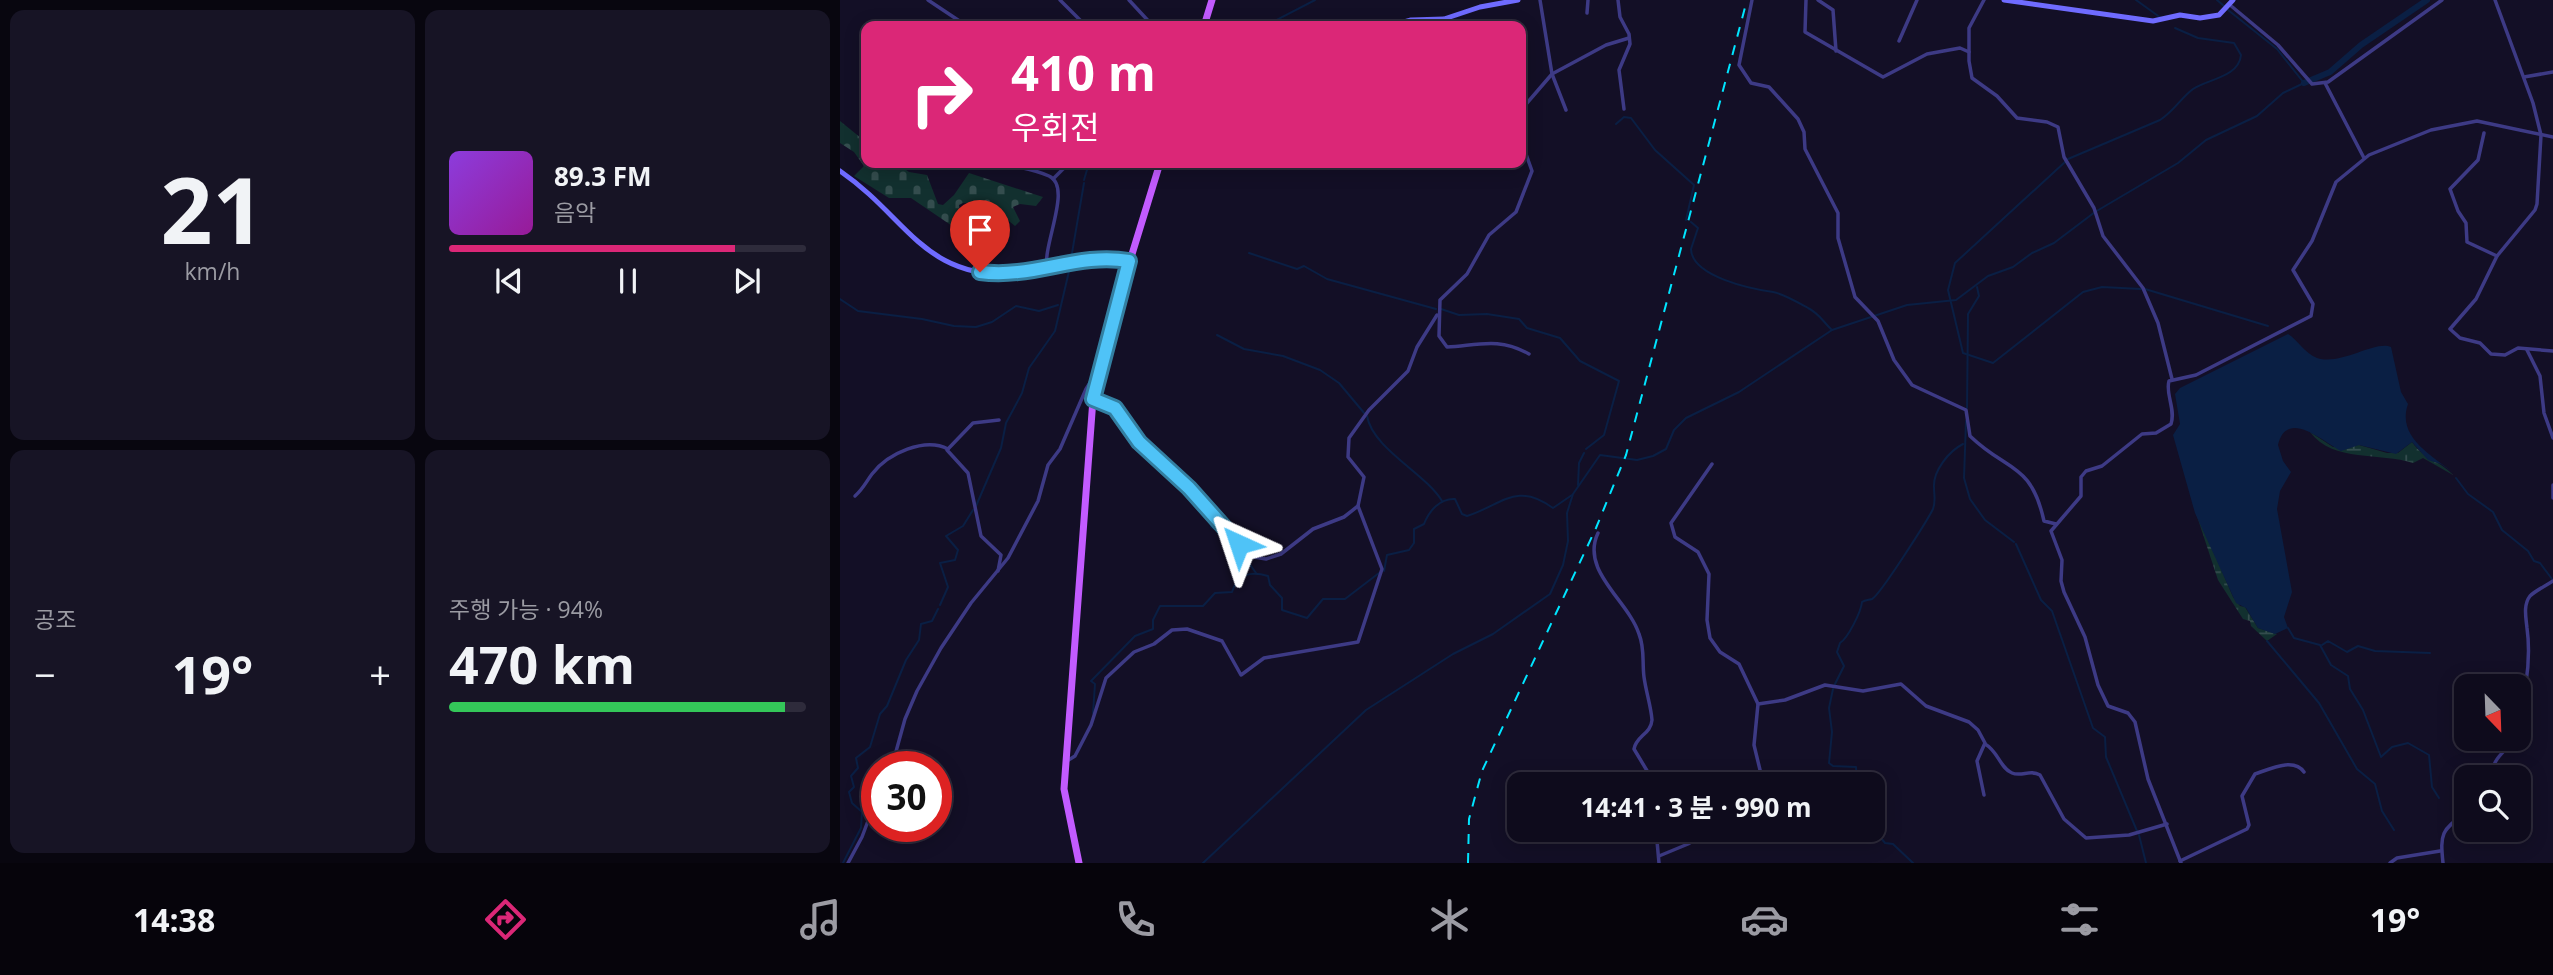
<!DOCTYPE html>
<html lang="ko">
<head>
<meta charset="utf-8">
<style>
	:root { --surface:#0e0b1c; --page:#171425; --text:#f1f3f6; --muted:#9b9ba3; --line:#2e2b3b; --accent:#db2777 }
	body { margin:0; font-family:"Open Sans","Noto Sans KR",sans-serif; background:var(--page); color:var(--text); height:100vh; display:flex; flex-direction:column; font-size:26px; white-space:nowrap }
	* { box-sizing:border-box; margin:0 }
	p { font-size:23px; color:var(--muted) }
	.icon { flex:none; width:38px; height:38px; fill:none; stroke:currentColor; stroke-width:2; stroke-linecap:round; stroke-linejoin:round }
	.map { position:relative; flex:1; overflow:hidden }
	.side { display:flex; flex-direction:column; gap:10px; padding:10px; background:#08060f; width:840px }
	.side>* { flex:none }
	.banner { position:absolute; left:21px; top:21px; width:665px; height:147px; border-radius:14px; box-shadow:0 4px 18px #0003,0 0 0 2px var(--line); background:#db2777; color:#fff; overflow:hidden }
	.needle { width:46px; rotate:157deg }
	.fabs { position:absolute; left:1614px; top:674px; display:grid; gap:14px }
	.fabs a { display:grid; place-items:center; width:77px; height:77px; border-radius:14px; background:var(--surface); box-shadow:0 4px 18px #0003,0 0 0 2px var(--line); font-size:35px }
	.speed { position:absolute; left:21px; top:751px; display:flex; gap:14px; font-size:35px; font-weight:700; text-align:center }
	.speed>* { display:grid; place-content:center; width:91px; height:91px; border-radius:50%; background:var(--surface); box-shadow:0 4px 18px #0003,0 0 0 2px var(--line); line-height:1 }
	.speed .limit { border:10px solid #d22; background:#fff; color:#111 }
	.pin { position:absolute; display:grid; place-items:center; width:60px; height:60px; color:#fff; margin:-72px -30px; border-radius:50% 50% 50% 0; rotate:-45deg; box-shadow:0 0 7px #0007 }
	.pin .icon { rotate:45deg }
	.me { position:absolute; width:77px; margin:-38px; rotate:318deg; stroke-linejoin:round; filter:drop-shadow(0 0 5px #0008) }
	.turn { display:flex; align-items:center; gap:24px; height:147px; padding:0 35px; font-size:32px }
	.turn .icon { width:91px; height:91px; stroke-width:2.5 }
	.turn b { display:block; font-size:49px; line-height:60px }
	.big { font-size:52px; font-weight:700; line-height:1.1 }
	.side .tile { flex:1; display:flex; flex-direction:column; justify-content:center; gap:10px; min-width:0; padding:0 24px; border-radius:14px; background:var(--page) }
	.side .dial { align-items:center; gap:0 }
	.dial b { font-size:91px; line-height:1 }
	.song { display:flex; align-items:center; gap:21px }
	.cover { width:84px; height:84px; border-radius:10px; background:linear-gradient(135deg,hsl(270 70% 55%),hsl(300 70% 35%)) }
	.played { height:7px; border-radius:4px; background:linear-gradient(90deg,var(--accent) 80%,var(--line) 80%) }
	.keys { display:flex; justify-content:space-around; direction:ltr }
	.heat { display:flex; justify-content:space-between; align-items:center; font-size:38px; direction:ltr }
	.charge { height:10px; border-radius:5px; background:linear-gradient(90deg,#34c759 94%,var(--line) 0) }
	.side .tiles { flex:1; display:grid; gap:10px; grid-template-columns:repeat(2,1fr) }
	.trip { position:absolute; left:667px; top:772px; width:378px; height:70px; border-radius:14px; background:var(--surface); box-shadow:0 4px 18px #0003,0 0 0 2px var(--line); font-weight:700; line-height:70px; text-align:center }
	.dock { display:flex; height:112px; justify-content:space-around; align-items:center; background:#06040b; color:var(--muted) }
	.dock .icon { width:49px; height:49px }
	.dock .on { color:var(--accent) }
	.dock b { font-size:32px; color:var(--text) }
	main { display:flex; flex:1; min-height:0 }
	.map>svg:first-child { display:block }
	.wetland { fill:url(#wetland-marsh) }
	.cemetery { fill:url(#cemetery-stones) }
	.water { fill:#0a1f44 }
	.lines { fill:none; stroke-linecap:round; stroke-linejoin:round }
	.stream { stroke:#0a1f44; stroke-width:2 }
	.river { stroke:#0a1f44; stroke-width:6 }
	.street { stroke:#3d3a85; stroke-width:3.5 }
	.secondary { stroke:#6f6bff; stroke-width:5 }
	.primary { stroke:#c25bff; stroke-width:7 }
	.rail { stroke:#00e5ff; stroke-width:2; stroke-dasharray:10 9; stroke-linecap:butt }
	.route-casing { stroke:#337fa1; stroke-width:18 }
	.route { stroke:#4fc3f7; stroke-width:12 }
</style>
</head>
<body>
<main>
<section class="side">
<div class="tiles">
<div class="tile dial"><b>21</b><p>km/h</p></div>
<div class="tile">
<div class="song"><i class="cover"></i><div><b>89.3 FM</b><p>음악</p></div></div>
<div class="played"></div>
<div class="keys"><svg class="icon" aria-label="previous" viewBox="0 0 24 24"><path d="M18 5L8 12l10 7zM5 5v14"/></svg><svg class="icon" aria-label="pause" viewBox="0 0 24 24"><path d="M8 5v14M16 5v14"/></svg><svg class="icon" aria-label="next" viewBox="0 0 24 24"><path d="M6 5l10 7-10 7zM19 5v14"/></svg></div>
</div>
<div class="tile"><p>공조</p>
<div class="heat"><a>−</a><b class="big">19°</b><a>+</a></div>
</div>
<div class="tile"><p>주행 가능 · 94%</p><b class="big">470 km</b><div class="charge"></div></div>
</div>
</section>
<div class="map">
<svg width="1713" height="863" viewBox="0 0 1713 863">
	<defs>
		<pattern id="wetland-marsh" width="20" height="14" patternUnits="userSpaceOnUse" patternTransform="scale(1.75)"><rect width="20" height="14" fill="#12302f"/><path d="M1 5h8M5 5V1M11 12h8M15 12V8" fill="none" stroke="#344d4e"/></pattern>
		<pattern id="cemetery-stones" width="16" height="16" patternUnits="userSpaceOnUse" patternTransform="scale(1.75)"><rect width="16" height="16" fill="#12302f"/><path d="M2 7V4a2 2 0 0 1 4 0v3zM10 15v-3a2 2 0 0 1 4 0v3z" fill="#344d4e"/></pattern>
	</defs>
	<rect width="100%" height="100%" fill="#130f26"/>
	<g class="wetland">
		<path d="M1470,432l23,15 26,-2 28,8h11l14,-11c13,18 27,18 41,33l-30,-17 -10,5c-32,-11 -80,0 -103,-31z"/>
		<path d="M1352,501l41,96 7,9 5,1 13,21 19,6 -10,7 -16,-15 -1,-5 -7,-2 -25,-39z"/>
	</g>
	<path class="cemetery" d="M0,121l21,17 5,25h30l13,9 18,3 11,29 5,1 11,-10 15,-22 74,24 -7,9 -16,-2 -7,3 7,14 -5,5 -27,-22 -25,-1 -4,2 1,7 16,8 6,10 -5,7 -13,-3 -53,-36h-22l-35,-22 10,-10 -10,-14 -14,-9z"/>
	<path class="water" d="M1448,334c9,5 16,19 29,24 24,8 58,-18 74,-11l10,45 7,12c-12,34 26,52 47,70l-14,-10 -13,-4 -16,-18 -16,12 -37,-9 -18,6c-18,-9 -54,-43 -63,-6l5,16 8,11 -11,19 -3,18 15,83 -8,25 4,11 -13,6 -17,-6 -12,-20 -10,-5 -41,-90 -22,-78 7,-11 -5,-30 5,-6z"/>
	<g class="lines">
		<g class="stream">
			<path d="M1296,0l25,18"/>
			<path d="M1377,0l7,6"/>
			<path d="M425,26l50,-26"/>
			<path d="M776,124l8,-7 7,1 24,32 39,35 -8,35"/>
			<path d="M1228,159l92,-39c13,-8 21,-22 33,-31 15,-10 46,-12 48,-34l-7,-12 -36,-5 -23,-10"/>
			<path d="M1225,162l-110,101 -7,27 15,63 30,10 90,-71 19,-5 39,2"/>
			<path d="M244,180l5,-17"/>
			<path d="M851,222l7,6 -7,21c1,28 61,40 82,43 11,2 26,11 35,16 12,6 15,14 24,22"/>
			<path d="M409,253l48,16 7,-3 23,13 109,30"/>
			<path d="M231,259l13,-76"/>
			<path d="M1305,289l123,37"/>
			<path d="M0,299l18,12 64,8 32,7 22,1 16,-5 24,-16 23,5 19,-6"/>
			<path d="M601,309l18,6 28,-1 32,5 8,9 33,10 20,23 39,20 -15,54 -18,14"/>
			<path d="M377,335l27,14 39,7 37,14 19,13 26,31"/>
			<path d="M1127,408l1,-94 11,-18 -2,-9"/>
			<path d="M527,416c6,33 58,57 75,85"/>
			<path d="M1126,421l-2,57 6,21 15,21 29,22"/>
			<path d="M320,464l33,33 10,18 7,4 1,8 10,5 1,7 21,16 13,18"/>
			<path d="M1616,478l12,16 25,18 9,18 26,21 6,10 6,2 12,16"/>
			<path d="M738,485l1,-22 5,-10"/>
			<path d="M136,506l25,-58 5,-25 16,-30 7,-25 26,-37 15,-64"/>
			<path d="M1176,544l25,56 11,11 41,117 12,9 1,20 31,74"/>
			<path d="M544,571l3,-16 22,-5 5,-7v-14l10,-5c5,-13 16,-26 31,-25l7,15 5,2c35,-11 49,-35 86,-8l19,-13"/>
			<path d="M100,605l8,-18 -8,-24 15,-3 3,-10 -12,-14 17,-10 10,-16"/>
			<path d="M1448,628l6,10 26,7 11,20 17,11 2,13 13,21 18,47 11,-10 16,-4 21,12 3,32 7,11"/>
			<path d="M1427,641l52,62 38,66 18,15 7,27 12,19"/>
			<path d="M1482,645l6,-4 19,11 11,-6 17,5 55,2"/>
			<path d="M995,684l9,-18 -7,-14 3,-9c8,-5 21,-31 22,-41 3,-2 7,-2 10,-3 8,-4 55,-78 61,-90 3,-8 1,-13 1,-22 -1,-16 15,-36 29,-43"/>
			<path d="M993,689l-4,19 3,24 -3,31 4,3 23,1 1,17"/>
			<path d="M253,713l2,-29 -4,-3 44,-45 18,-7v-9l7,-14h43l12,-13 17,-1c6,-18 18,-21 36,-16l2,9 12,13v12l25,8 16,-19h22l34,-26"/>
			<path d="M1032,827l13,16 8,1 20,19"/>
			<path d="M1299,835l7,28"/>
			<path d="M3,863l18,-35 1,-16 -10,-9 -3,-11 5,-5 -3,-11 7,-8 -2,-10 14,-11 10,-33 7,-8 19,-46 13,-20 2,-16 11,-3 6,-12"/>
			<path d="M363,863l163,-153 87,-56 40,-20 57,-40 13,-29 5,-24 -1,-28 6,-19 27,-39 37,5 16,-4 13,-7 8,-19 12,-12 53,-26 93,-62 75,-25 49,-5 32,-24 25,-9 19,-14 22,-10 41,-31 83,-49 28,-23 51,-24 26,-23 21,-10 -27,-34 -49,-39"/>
		</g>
		<path class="river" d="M1464,83l26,-11 31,-27 66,-45"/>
		<g class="street">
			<path d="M88,0l39,26"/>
			<path d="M220,0l26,26"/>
			<path d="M289,0l24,26"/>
			<path d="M700,0l12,74 14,36"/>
			<path d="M778,0l2,17 9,17 1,10 -11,26 5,39"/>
			<path d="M912,0l-13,65 12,18 18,4 29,32 6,13 1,17 33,64v25l17,59 23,24 16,39 18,25 54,25 4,26c37,36 61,26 74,85l12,3"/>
			<path d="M966,0l-1,32 78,45 44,-23 33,-6 9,4"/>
			<path d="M978,0l15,10 3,41"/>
			<path d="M1144,0l-15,28v33l3,17 25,18 20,22 30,4 11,5 6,30 30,51 9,28 40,52 15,35 14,56"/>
			<path d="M1655,0l38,103 8,32 -4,69 -2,6 -38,46 -21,43 -26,30 10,9 20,5 11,11 14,1 13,-7 35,3"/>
			<path d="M1390,5l48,40 34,39 16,-2 114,-82"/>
			<path d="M747,13l1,-13"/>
			<path d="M608,18l3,8"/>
			<path d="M1059,41l18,-41"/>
			<path d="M1684,77l29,-5"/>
			<path d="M1485,83l39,75"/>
			<path d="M681,110l31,-36 54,-29 23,-7"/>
			<path d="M1644,133l-6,27 -28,29 8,22 8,12 1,19 30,14"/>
			<path d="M681,140l11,31 -16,41 -27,23 -22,39 -27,26 -1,36 8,11c32,-2 52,-10 82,7"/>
			<path d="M161,163c15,4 33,6 48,13 24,11 -7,69 -2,93"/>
			<path d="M213,179l16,-16"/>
			<path d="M1687,350l13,26 4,37 9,25"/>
			<path d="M254,399l21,8 24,35 50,46 53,60 12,9 12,2 15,-5 32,-25 31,-12 14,-11"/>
			<path d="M872,464l-41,59 4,14 23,15 11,22 -2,46 3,18 10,14 19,12 19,40 -4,41 7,29 -4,5 -23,5"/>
			<path d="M1713,485v13"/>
			<path d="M15,496c8,-7 11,-14 17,-22 16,-21 53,-37 76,-25"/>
			<path d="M758,533c-18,38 30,67 41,101 6,15 3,28 5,43 2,15 7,29 8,43 -1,14 -16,16 -18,29l21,35"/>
			<path d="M158,571l3,-16 -20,-19 -13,-63 -21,-23 26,-27 26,-3"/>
			<path d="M918,704l27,-4 40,-15 38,6 38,-7 25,22 43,16 9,8 7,13 -8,18 7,34"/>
			<path d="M1678,720c8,-29 13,-63 9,-92 -1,-10 -4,-23 3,-32 6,-6 16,-10 23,-15"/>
			<path d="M1145,744c13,7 15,24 27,29 10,4 18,-4 28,2l24,44 22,19 43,-3 38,-11"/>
			<path d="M227,761l8,-5 16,-31 15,-47 28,-26 20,-8 18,-14 15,-1 35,12 19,34 23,-17 94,-16 24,-73 -24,-63 6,-29 -16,-20 1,-19 20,-28 39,-39 9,-24 20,-32"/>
			<path d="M52,766l13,-47 12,-28 24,-43 30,-45 37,-45 30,-57 10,-36 12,-16 26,-60 12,-19"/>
			<path d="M1652,777c1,-23 13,-21 20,-39"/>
			<path d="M816,830l3,33"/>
			<path d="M819,856l29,-12 23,-14"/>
			<path d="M1340,861l67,-32 2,-4 -7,-29 13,-22c15,-5 39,-17 49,-2"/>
			<path d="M8,863l14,-26 15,-40"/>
			<path d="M1341,863l-33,-84 -13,-57 -7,-9 -20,-7 -10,-21 -13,-48 -21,-45 -3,-11 1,-21 -11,-29 30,-35v-19l5,-6 16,-5 40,-32 14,-1 15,-9c5,-15 -6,-30 -2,-43l27,-6 115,-59 2,-12 -20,-34 19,-29 24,-59 33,-27 62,-25 46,-9 76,16"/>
			<path d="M1550,863l7,-5 43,-7"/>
			<path d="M1603,863c-3,-29 -2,-33 23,-50"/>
		</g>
		<g class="secondary">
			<path d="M1164,0l149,21 27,-6 20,3 19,-3 14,-15"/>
			<path d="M550,26l21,-6 33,-1 36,-12 38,-7"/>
			<path d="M0,171c70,48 83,111 184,103 41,-4 60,-21 105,-13"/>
		</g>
		<g class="primary">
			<path d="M364,26l8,-26"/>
			<path d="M239,863l-15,-74 29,-390 28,-109 39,-127"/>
		</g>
		<path class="rail" d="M628,863l1,-44 13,-48 114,-243 30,-73 121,-455"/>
	</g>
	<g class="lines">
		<g class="route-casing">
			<path id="route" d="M140,272c54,7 97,-20 149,-11l-36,138 22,9 24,34 50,46 50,56"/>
		</g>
		<use href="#route" class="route"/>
	</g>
</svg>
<div class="fabs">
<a><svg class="needle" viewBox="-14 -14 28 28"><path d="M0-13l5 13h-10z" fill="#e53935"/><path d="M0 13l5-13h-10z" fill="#9b9ba3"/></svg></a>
<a><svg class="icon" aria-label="search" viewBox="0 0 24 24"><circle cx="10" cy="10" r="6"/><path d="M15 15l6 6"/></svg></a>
</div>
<div class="speed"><div class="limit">30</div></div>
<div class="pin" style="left:140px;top:272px;background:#d93025"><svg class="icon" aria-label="arrive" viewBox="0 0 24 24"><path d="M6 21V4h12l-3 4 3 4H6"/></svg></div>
<svg class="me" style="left:399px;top:544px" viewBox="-20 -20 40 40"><path d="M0-17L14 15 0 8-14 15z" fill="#4fc3f7" stroke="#fff" stroke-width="4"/></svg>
<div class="trip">14:41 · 3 분 · 990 m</div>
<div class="banner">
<div class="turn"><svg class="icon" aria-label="right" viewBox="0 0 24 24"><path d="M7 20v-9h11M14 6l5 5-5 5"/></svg><div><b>410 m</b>우회전</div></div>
</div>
</div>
</main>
<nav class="dock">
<b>14:38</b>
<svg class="icon on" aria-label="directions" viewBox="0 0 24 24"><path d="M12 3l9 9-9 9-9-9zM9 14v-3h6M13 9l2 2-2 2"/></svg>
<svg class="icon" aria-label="music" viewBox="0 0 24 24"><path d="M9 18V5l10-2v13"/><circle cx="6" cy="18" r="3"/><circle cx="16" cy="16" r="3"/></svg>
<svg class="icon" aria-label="phone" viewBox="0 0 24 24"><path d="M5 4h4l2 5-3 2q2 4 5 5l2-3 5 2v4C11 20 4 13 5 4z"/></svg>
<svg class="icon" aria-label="climate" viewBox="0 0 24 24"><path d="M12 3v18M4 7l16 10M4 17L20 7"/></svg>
<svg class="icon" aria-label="car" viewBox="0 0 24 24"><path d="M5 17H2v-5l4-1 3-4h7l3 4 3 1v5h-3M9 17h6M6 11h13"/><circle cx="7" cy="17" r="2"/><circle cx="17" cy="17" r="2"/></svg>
<svg class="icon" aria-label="filters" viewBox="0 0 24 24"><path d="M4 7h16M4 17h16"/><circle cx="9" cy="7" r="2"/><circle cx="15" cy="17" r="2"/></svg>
<b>19°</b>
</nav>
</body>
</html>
